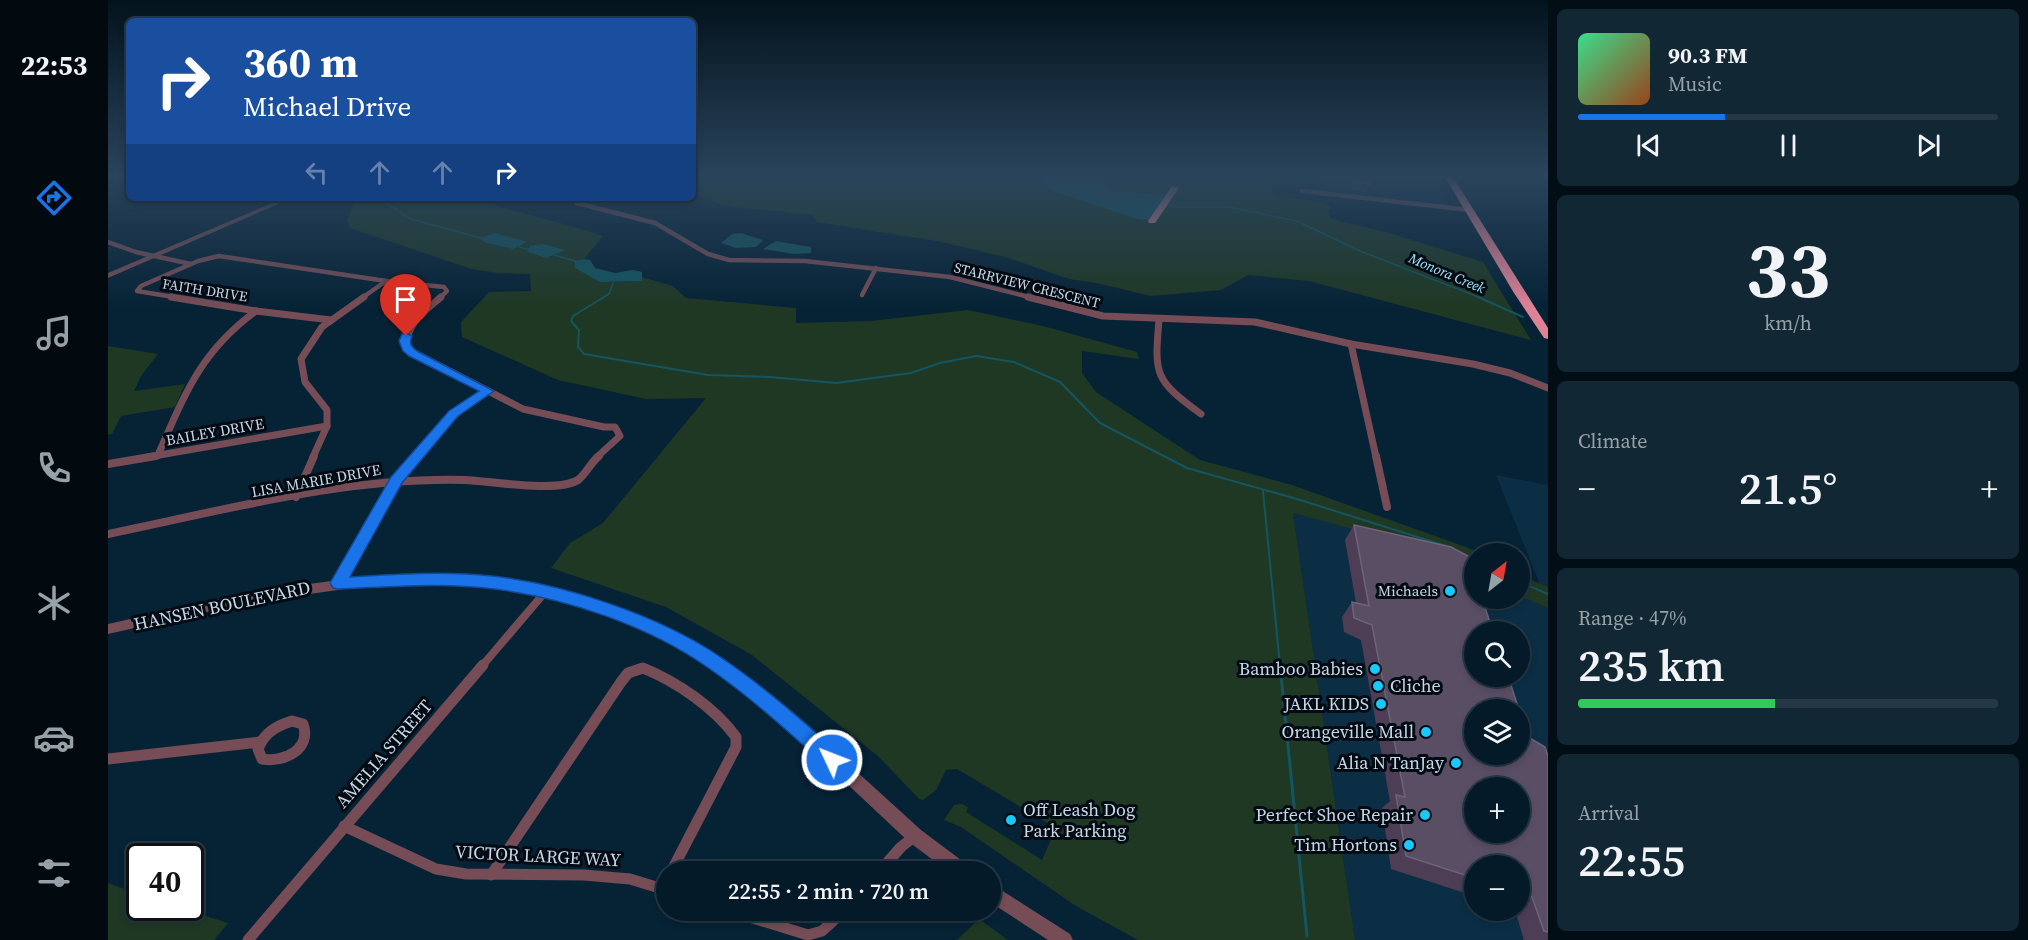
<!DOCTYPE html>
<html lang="en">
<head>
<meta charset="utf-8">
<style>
	:root { --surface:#041a28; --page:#122734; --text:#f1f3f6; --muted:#97a1a8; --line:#253845; --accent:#1a73e8 }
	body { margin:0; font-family:"Source Serif 4",serif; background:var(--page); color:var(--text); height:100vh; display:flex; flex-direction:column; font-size:22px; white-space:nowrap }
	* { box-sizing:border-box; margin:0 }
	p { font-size:20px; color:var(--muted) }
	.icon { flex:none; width:33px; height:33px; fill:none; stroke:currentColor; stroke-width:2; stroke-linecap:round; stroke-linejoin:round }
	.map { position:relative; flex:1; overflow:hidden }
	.details { display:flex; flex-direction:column; gap:9px; padding:9px; background:#020e16; width:480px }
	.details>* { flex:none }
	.banner { position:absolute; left:18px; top:18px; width:570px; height:183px; border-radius:9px; box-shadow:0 3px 9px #0003,0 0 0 2px var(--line); background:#1a4fa0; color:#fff; overflow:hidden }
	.needle { width:39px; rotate:31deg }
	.fabs { position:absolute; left:1356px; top:543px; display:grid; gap:12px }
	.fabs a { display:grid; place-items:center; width:66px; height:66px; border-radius:50%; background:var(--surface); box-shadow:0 3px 9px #0003,0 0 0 2px var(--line); font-size:30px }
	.speed { position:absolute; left:18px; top:843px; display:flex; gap:12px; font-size:30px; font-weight:700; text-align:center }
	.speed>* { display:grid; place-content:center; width:78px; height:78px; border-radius:50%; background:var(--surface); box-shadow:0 3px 9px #0003,0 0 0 2px var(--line); line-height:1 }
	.speed .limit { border:3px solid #111; border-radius:9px; background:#fff; color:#111 }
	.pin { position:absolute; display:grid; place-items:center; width:51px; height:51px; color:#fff; margin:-62px -26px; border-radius:50% 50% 50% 0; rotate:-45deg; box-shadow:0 0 6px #0007 }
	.pin .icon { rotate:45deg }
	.me { position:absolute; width:66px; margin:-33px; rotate:313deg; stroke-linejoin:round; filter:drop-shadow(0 0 4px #0008) }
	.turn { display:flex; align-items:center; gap:21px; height:126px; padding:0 18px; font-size:27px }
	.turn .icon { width:78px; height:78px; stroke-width:2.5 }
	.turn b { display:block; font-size:42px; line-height:51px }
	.lanes { display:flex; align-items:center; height:57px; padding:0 18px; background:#0003; justify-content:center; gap:30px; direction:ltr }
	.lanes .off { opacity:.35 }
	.big { font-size:45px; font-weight:600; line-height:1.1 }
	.details .card { flex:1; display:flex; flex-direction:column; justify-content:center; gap:9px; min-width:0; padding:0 21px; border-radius:9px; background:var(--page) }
	.details .dial { align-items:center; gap:0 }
	.dial b { font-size:78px; line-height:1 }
	.song { display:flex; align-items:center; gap:18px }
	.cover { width:72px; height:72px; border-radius:9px; background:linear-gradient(135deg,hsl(150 70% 55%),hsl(20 70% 35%)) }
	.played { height:6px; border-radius:3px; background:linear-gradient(90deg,var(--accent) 35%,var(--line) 35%) }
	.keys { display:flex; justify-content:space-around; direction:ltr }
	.heat { display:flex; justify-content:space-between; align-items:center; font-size:33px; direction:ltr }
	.charge { height:9px; border-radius:4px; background:linear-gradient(90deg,#34c759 47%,var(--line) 0) }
	.trip { position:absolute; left:548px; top:861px; width:345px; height:60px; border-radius:30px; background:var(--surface); box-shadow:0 3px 9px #0003,0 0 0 2px var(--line); font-weight:600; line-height:60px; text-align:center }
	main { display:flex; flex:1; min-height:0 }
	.dock { display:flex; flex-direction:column; width:108px; justify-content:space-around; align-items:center; background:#020a10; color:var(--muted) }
	.dock .icon { width:42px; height:42px }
	.dock .current { color:var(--accent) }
	.dock b { font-size:27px; color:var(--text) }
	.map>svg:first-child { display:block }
	.built { fill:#0b2e45; fill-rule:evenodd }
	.green { fill:#1f3824 }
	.water { fill:#135560 }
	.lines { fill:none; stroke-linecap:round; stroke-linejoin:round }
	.stream-far2 { stroke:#135560; stroke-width:1.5 }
	.stream-far1 { stroke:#135560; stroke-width:2 }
	.stream { stroke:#135560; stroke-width:3 }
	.minor-far3 { stroke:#764d56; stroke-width:4.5 }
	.minor-far2 { stroke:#764d56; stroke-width:7 }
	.minor-far1 { stroke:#764d56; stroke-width:8 }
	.minor { stroke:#764d56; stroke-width:11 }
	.tertiary { fill:#764d56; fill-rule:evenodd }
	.trunk { fill:#de8296; fill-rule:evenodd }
	.wall { fill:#4d3e56 }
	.building { fill:#5a4e65; stroke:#6c6479; stroke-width:1.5; fill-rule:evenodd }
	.route { fill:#1a73e8; stroke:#114b97; stroke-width:1.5 }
	.poi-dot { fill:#17cafb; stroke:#020a13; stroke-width:2 }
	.labels { text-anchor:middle; stroke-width:6; stroke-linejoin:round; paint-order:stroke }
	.far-water-label { font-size:14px; font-style:italic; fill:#a0ebfa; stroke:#020a13 }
	.far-street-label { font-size:14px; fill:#c8d7e4; stroke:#020a13 }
	.street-label { font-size:15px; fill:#c8d7e4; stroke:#020a13 }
	.poi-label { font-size:15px; fill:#c8d7e4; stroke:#020a13; text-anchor:end }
	.near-street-label { font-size:18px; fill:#c8d7e4; stroke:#020a13 }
	.near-poi-label { font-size:18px; fill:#c8d7e4; stroke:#020a13; text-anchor:end }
</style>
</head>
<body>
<main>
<nav class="dock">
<b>22:53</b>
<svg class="icon current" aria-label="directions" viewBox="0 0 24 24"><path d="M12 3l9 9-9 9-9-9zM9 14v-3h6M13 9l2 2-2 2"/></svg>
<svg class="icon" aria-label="music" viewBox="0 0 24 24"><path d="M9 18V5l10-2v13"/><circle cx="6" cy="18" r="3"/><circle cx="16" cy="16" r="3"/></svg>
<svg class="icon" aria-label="phone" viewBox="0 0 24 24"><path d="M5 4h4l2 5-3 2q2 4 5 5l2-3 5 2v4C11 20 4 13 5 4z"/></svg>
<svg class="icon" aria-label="climate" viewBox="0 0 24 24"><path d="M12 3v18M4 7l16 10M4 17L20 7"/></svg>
<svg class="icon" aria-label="car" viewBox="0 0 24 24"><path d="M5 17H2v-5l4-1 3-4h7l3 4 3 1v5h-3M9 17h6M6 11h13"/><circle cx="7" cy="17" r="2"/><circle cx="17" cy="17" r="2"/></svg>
<svg class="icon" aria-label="filters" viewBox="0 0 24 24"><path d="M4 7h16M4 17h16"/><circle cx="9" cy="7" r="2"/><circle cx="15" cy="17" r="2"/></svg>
</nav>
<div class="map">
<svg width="1440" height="940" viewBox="0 0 1440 940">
	<rect width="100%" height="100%" fill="#062235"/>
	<g class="built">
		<path d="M1211,177h115l15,28 -4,1 -120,-14z"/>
		<path d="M1388,475l52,10v102l-8,-2z"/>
		<path d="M1185,513l151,41 30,17v27h46v-2l28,12v332h-193zM1366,632h46v44h-46zM1366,710h46v44h-46zM1366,788h46v44h-46zM1366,866h46v44h-46z"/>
	</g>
	<g class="green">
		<path d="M585,177h578l3,18 47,7 11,6 -4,3 3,8 58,14 94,29 48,78 -222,-59 -61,-6 -27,15 -70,6 -54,-13 -28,-4 -63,-22 -69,-16 -120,-19 -4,-7 -88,-9 -32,-11z"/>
		<path d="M242,198h117l118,32 18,6 -19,23 -9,3v5l25,15 42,-1 -1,-4 32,9 13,12 110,10v15l75,-2 97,-11 75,16 94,26 2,7 -57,-8v22l14,19 104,68 92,25 174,62 13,6 -5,1v17l-30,-17 -151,-41 62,427h-217l-62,-34 -115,-79 -17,-7 10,-15 8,-1 6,3 -2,5 76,48 14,-32 -99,-59 -11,1 -10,20 -13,10 -4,-1 -40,-42 -127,-102 -86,-48 -115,-39 19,-25 33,-20 103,-125 -60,1 -88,-19 -96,-43 -1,-15 28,-30 42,-1 -1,-17 -33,-1 -25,-4 -122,-41 -3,-7 6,-17z"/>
		<path d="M0,346l50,8 -17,22 -7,15 51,-7 -10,23 -54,9 -9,18 -4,1z"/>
		<path d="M1412,575l28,12v21l-28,-12z"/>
		<path d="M0,883l31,11 1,14h41l47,15 -14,17h-106z"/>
		<path d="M871,919l29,21h-51z"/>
	</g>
	<g class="water">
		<path d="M944,177h31l19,5 13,9 51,4 -16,25 -12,-1 -84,-28 -11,-9z"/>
		<path d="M387,233l32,9 -14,7 -30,-7 -2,-4z"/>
		<path d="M633,233l22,7 -7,7 -20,1 -15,-5 11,-9z"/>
		<path d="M668,241l35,6v6l-17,1 -31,-5z"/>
		<path d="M435,244l22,6 -19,8 -18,-6 2,-6z"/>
		<path d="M476,259l6,1 5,8 20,5 18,-3 9,2v9l-42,1 -25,-14v-7z"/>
	</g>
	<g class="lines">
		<g class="stream-far2">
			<path d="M269,198l34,21 70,19"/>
			<path d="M1057,204l13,3h51l68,14 63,30 121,47"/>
			<path d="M411,247l11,3"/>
			<path d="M446,255l21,6"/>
			<path d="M494,298l7,-4 4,-11"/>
		</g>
		<g class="stream-far1">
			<path d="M496,297l-31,19 -2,5 8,9 -1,17 6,7 124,21 62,2 66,6 75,-10 29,-10 36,-7 38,6 46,20 40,41 87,45 110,31 149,47"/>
			<path d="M1370,297l45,20"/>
			<path d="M1155,491l17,175"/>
			<path d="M1359,556l7,4"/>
			<path d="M1412,582l28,12"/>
		</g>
		<path class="stream" d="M1172,665l27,271"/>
		<g class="minor-far3">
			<path d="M1194,191l168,19"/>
			<path d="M469,203l78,20 53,31 21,6 76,1 145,16 83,21"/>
			<path d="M0,242l28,10 55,12"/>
			<path d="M754,295l14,-27"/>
			<path d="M72,298l-43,-7 4,-5 57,-25 21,-5 167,25 58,6 3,4 -7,7"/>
			<path d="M254,298l24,-17"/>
		</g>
		<g class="minor-far2">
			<path d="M63,297l85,14 75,9"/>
			<path d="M333,297c-16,14 -37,28 -34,52l116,60 81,18h11l5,9 -23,21"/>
			<path d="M920,297l75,19 152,6 96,22 122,20 37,9 38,15"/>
			<path d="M1051,320c-5,56 -4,60 42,94"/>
			<path d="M1243,344l25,113"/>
			<path d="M50,455c27,-61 42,-103 98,-144"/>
			<path d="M40,457l179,-31"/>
			<path d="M205,457l14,-31v-16l-22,-28 -4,-23 21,-32 42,-30"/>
			<path d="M307,457c20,-27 45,-48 73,-66"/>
		</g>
		<g class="minor-far1">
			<path d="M1268,456l11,51"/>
			<path d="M0,464l48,-8"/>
			<path d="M188,497l18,-41"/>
			<path d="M0,534c117,-24 236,-57 357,-54 26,1 92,13 113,0 8,-6 13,-18 21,-24"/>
			<path d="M230,583l46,-81 32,-46"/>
			<path d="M374,666l64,-75"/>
		</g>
		<g class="minor">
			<path d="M184,721l11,3c9,25 -19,39 -41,35l-4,-10c6,-16 18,-23 34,-28z"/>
			<path d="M0,759l152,-17"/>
			<path d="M236,826l92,43 30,5 118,1 46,4 36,11"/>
			<path d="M771,872l22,-25 14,-11"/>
			<path d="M383,875l130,-193 7,-9 15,-5c34,14 71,39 93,69v10l-65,125"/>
			<path d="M619,910l81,25 14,-4 23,-21"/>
			<path d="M140,940l235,-275"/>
		</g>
		<g class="tertiary">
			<path d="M176,198h8l-184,80v-5z"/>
			<path d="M267,575h90l81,11 55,17 67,26 49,27 71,53 133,121 48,36 2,6h-22l-40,-30 -131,-123 -71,-55 -49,-27 -65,-26 -47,-15 -81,-11h-90l-124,17 -143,32v-10l143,-32z"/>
			<path d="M882,883l80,51 3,6h-25l-58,-38z"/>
		</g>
		<g class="trunk">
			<path d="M1337,177h8l95,151v11l-4,-1 -30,-45z"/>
			<path d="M1064,186l7,2 -24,35h-6l-1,-2z"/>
		</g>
	</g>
	<g class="wall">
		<path d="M1245,177h14l3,7 -4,8 -12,-2 -3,-8z"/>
		<path d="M1287,177h17l-1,2 -15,-1z"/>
		<path d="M1246,525l174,212 20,19v184h-24l-9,-30h5v-44h-46v30l-83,-27 -9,-61 8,-7 -29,-161 -17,-8 -2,-15 10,-15 4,1 -11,-63z"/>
	</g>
	<g class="building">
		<path d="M1247,177h12l3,7 -13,-2z"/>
		<path d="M1246,525l97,22 17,9 6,19v23h8l11,34h-19v44h34l11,34h-45v44h46v-43l8,26 17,10 3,9v176l-4,-1 -12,-34 -12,-5v-26h-46v12l-68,-22 -10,-61 9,2 -33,-172 -18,-7 -2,-16 17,4zM1366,788h46v44h-46z"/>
	</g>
	<linearGradient id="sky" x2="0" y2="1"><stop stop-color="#03131d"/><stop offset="0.57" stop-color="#2a445c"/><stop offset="1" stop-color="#2a445c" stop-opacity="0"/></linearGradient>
	<rect width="1440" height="308" fill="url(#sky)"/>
	<path class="route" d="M298,333l6,3c-3,7 -1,11 5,15l77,40 -36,25 -56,67 -52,94c47,-3 94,-6 142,-1 72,8 166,39 227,80 43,29 82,63 120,97l3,7 -3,6 -7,3 -6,-3c-38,-35 -77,-70 -119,-99 -60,-42 -142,-69 -213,-78 -52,-7 -104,-2 -156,0l-5,-1 -3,-5 61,-106 58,-66 30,-20 -70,-35 -6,-5 -4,-10 3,-7z"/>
	<g class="poi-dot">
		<circle cx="1342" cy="591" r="6"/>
		<circle cx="1267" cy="669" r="6"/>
		<circle cx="1270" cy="686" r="6"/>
		<circle cx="1273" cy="704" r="6"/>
		<circle cx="1318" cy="732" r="6"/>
		<circle cx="1348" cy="763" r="6"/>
		<circle cx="1317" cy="815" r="6"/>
		<circle cx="903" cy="820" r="6"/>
		<circle cx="1301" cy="845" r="6"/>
	</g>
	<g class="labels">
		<g class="far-water-label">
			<text transform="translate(1339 273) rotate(23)" y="5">Monora Creek</text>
		</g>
		<g class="far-street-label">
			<text transform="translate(919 285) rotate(14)" y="5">STARRVIEW CRESCENT</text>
			<text transform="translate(97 290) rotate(9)" y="5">FAITH DRIVE</text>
		</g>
		<g class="street-label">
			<text transform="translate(107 432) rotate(-10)" y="5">BAILEY DRIVE</text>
			<text transform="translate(208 481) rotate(-10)" y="5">LISA MARIE DRIVE</text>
		</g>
		<g class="poi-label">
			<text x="1330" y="596">Michaels</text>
		</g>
		<g class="near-street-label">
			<text transform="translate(114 606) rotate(-12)" y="6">HANSEN BOULEVARD</text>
			<text transform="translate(276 754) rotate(-49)" y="6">AMELIA STREET</text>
			<text transform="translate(430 856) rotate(3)" y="6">VICTOR LARGE WAY</text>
		</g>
		<g class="near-poi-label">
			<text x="1255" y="675">Bamboo Babies</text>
			<text x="1282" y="692" text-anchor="start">Cliche</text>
			<text x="1261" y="710">JAKL KIDS</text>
			<text x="1306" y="738">Orangeville Mall</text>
			<text x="1336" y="769">Alia N TanJay</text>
			<text x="915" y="816" text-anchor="start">Off Leash Dog<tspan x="915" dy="21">Park Parking</tspan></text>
			<text x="1305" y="821">Perfect Shoe Repair</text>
			<text x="1289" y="851">Tim Hortons</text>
		</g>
	</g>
</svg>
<div class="fabs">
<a><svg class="needle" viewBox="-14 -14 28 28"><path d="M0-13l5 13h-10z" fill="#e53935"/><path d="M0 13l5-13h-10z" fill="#97a1a8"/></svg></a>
<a><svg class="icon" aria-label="search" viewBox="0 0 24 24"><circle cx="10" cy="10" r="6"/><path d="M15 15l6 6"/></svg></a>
<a><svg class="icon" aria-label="layers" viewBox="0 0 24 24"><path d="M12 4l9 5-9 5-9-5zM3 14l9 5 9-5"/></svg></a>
<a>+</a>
<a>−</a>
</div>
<div class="speed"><div class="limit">40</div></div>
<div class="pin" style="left:298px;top:336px;background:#d93025"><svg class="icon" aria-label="arrive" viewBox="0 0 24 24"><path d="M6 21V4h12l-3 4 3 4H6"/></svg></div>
<svg class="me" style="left:724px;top:760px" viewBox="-20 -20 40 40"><circle r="17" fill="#1a73e8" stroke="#fff" stroke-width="3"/><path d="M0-11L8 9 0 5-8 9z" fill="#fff"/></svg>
<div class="trip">22:55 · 2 min · 720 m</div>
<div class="banner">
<div class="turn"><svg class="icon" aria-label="right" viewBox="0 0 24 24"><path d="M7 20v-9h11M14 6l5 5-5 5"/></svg><div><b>360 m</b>Michael Drive</div></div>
<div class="lanes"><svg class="icon off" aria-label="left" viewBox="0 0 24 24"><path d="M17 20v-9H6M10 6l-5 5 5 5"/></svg><svg class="icon off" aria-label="ahead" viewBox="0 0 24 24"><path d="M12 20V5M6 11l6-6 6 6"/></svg><svg class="icon off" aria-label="ahead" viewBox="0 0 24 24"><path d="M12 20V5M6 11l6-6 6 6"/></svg><svg class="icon" aria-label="right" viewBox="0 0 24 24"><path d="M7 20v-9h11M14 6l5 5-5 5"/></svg></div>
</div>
</div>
<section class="details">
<div class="card">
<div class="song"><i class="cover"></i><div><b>90.3 FM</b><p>Music</p></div></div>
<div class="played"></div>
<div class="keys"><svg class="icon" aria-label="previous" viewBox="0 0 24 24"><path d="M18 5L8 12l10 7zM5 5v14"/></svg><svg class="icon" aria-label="pause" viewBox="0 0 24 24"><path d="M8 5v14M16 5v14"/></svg><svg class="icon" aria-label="next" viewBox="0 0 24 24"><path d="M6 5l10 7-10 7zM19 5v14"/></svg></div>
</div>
<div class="card dial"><b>33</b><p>km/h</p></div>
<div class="card"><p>Climate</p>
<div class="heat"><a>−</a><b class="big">21.5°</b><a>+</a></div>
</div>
<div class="card"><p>Range · 47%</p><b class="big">235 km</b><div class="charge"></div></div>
<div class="card"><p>Arrival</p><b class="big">22:55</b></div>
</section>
</main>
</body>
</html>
